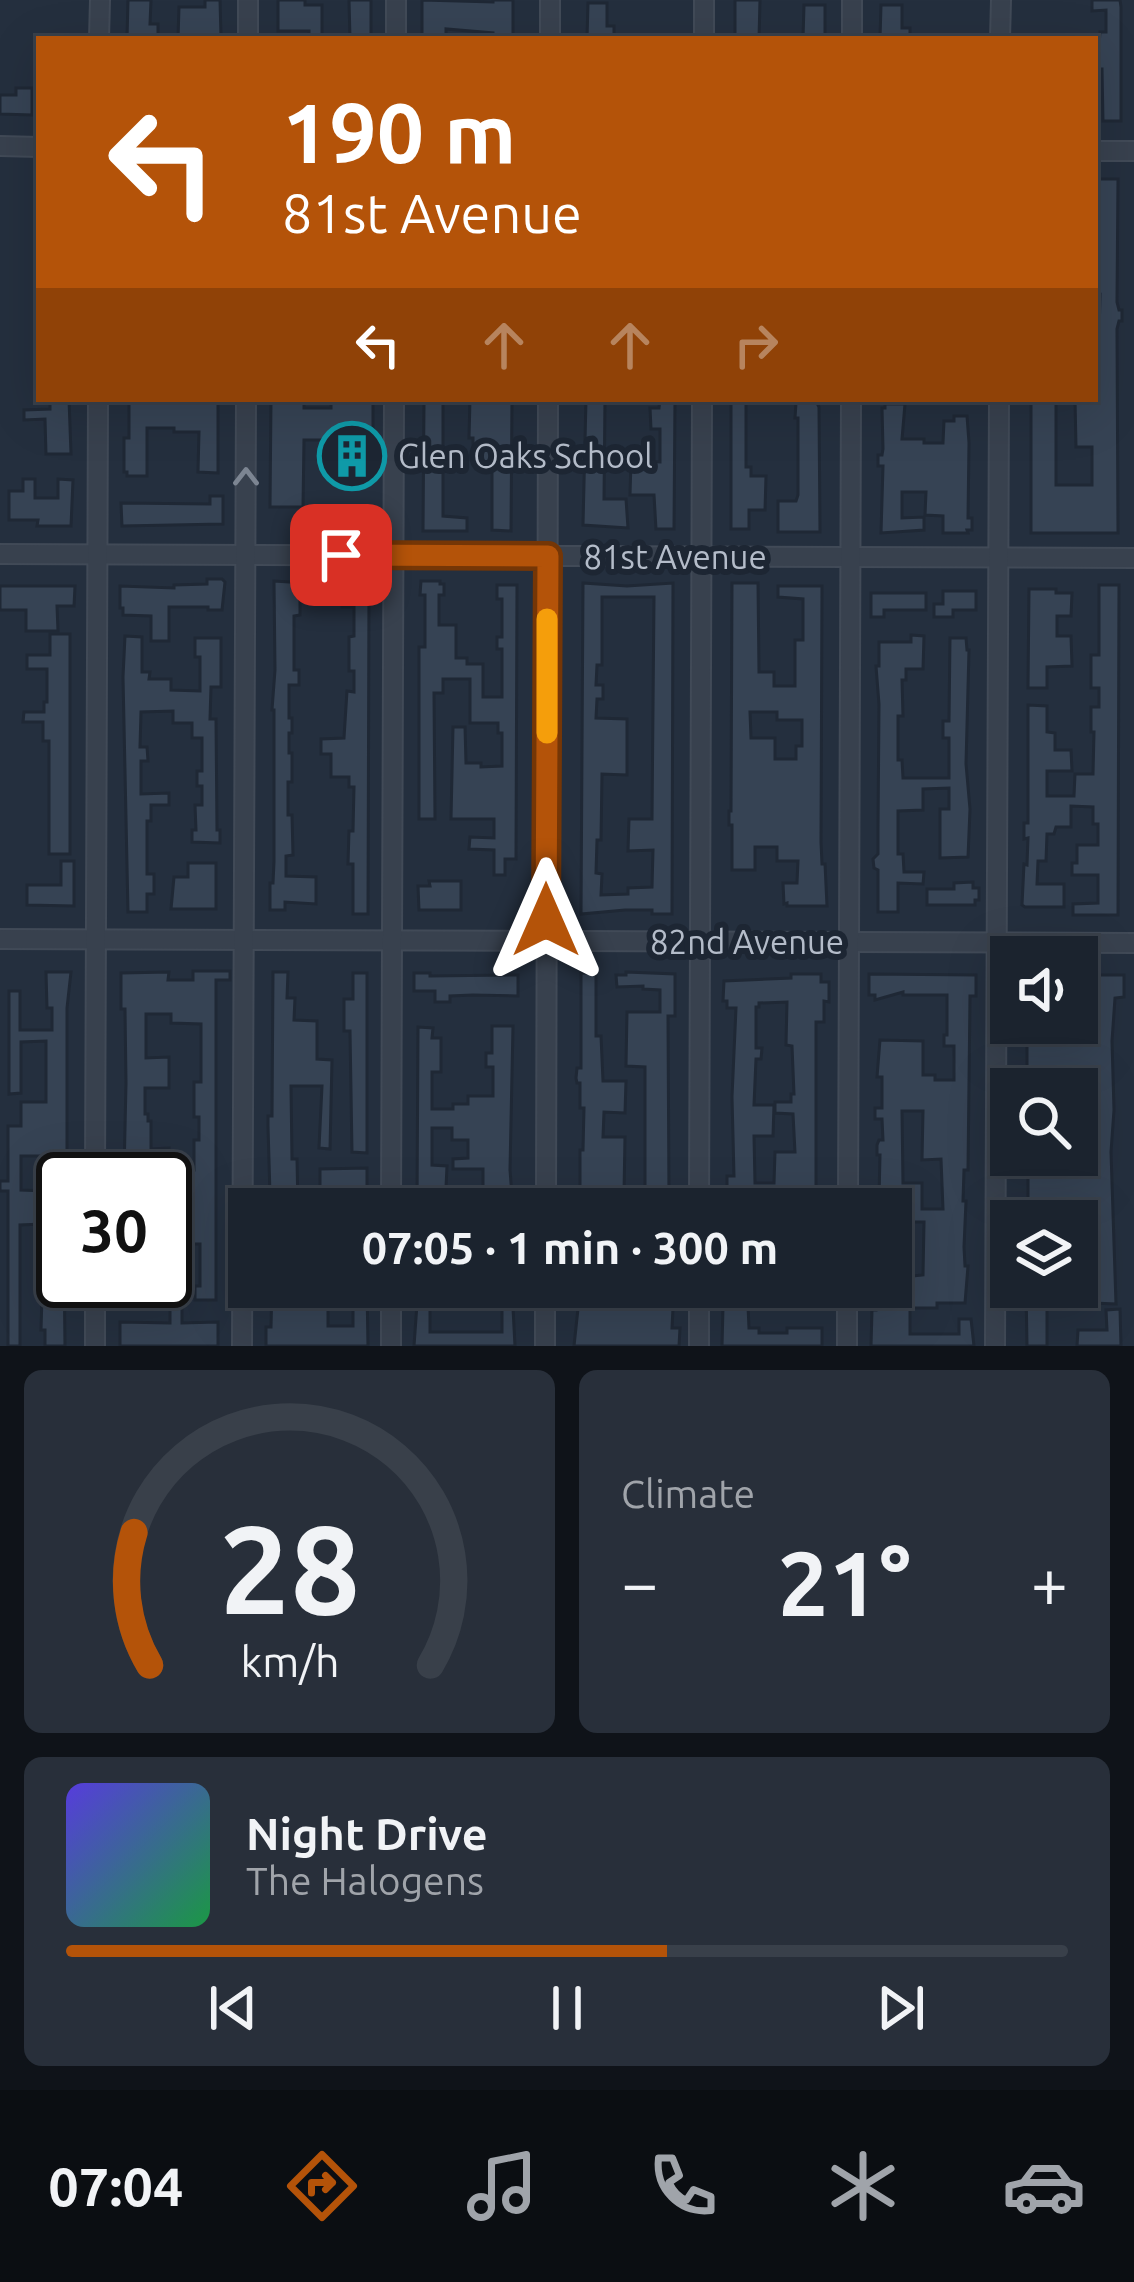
<!DOCTYPE html>
<html lang="en">
<head>
<meta charset="utf-8">
<style>
	:root { --surface:#1b232e; --page:#282f3a; --text:#f1f3f6; --muted:#a0a4aa; --line:#39404a; --accent:#b45309 }
	body { margin:0; font-family:Ubuntu,sans-serif; background:var(--page); color:var(--text); height:100vh; display:flex; flex-direction:column; font-size:45px; white-space:nowrap }
	* { box-sizing:border-box; margin:0 }
	p { font-size:39px; color:var(--muted) }
	.icon { flex:none; width:66px; height:66px; fill:none; stroke:currentColor; stroke-width:2; stroke-linecap:round; stroke-linejoin:round }
	.map { position:relative; height:1346px; overflow:hidden }
	.side { display:flex; flex-direction:column; gap:24px; padding:24px; background:#0f1319; flex:1 }
	.side>* { flex:none }
	.top-card { position:absolute; left:36px; top:36px; width:1062px; height:366px; border-radius:0px; box-shadow:0 12px 48px #0002,0 0 0 3px var(--line); background:#b45309; color:#fff; overflow:hidden }
	.fabs { position:absolute; left:990px; top:936px; display:grid; gap:24px }
	.fabs a { display:grid; place-items:center; width:108px; height:108px; border-radius:0px; background:var(--surface); box-shadow:0 12px 48px #0002,0 0 0 3px var(--line); font-size:60px }
	.speed { position:absolute; left:36px; top:1152px; display:flex; gap:24px; font-size:60px; font-weight:700; text-align:center }
	.speed>* { display:grid; place-content:center; width:156px; height:156px; border-radius:50%; background:var(--surface); box-shadow:0 12px 48px #0002,0 0 0 3px var(--line); line-height:1 }
	.speed .limit { border:6px solid #111; border-radius:18px; background:#fff; color:#111 }
	.pin { position:absolute; display:grid; place-items:center; width:102px; height:102px; color:#fff; margin:-51px; border-radius:24px; box-shadow:0 6px 18px #0006 }
	.me { position:absolute; width:132px; margin:-66px; rotate:0deg; stroke-linejoin:round; filter:drop-shadow(0 0 9px #0008) }
	.turn { display:flex; align-items:center; gap:42px; height:252px; padding:0 48px; font-size:54px }
	.turn .icon { width:156px; height:156px; stroke-width:2.5 }
	.turn b { display:block; font-size:84px; line-height:102px }
	.lanes { display:flex; align-items:center; height:114px; padding:0 48px; background:#0003; justify-content:center; gap:60px; direction:ltr }
	.lanes .off { opacity:.35 }
	.big { font-size:90px; font-weight:700; line-height:1.1 }
	.side .card { flex:1; display:flex; flex-direction:column; justify-content:center; gap:18px; min-width:0; padding:0 42px; border-radius:18px; background:var(--page) }
	.side .dial { align-items:center; gap:0 }
	.dial svg { height:312px; overflow:visible; fill:none; stroke:var(--line); stroke-width:7; stroke-linecap:round; text-anchor:middle }
	.dial text { fill:var(--text); stroke:none }
	.song { display:flex; align-items:center; gap:36px }
	.cover { width:144px; height:144px; border-radius:18px; background:linear-gradient(135deg,hsl(250 70% 55%),hsl(140 70% 35%)) }
	.played { height:12px; border-radius:6px; background:linear-gradient(90deg,var(--accent) 60%,var(--line) 60%) }
	.keys { display:flex; justify-content:space-around; direction:ltr }
	.heat { display:flex; justify-content:space-between; align-items:center; font-size:66px; direction:ltr }
	.side .tiles { flex:1; display:grid; gap:24px; grid-template-columns:1fr 1fr }
	.card:last-child { grid-column:span 2 }
	.trip { position:absolute; left:228px; top:1188px; width:684px; height:120px; border-radius:0px; background:var(--surface); box-shadow:0 12px 48px #0002,0 0 0 3px var(--line); font-weight:700; line-height:120px; text-align:center }
	.dock { display:flex; height:192px; justify-content:space-around; align-items:center; background:#0b0e12; color:var(--muted) }
	.dock .icon { width:84px; height:84px }
	.dock .on { color:var(--accent) }
	.dock b { font-size:54px; color:var(--text) }
	.map>svg:first-child { display:block }
	.building { fill:#364354; stroke:#1f2835; stroke-width:3; fill-rule:evenodd }
	.lines { fill:none; stroke-linecap:round; stroke-linejoin:round }
	.minor-casing { stroke:#414a57; stroke-width:22 }
	.minor { stroke:#38414e; stroke-width:18 }
	.oneway { stroke:#7c8592 }
	.route-casing { stroke:#753606; stroke-width:30 }
	.route { stroke:#b45309; stroke-width:21 }
	.slow { stroke:#f59e0b; stroke-width:21 }
	.labels { text-anchor:middle; stroke-width:12; stroke-linejoin:round; paint-order:stroke }
	.poi-label { font-size:33px; fill:#b4bcc9; stroke:#1d2633; text-anchor:start }
	.street-label { font-size:33px; fill:#b4bcc9; stroke:#1d2633 }
</style>
</head>
<body>
<div class="map">
<svg width="1134" height="1346" viewBox="0 0 1134 1346">
	<rect width="100%" height="100%" fill="#242f3e"/>
	<g class="building">
		<path d="M128,0h23l-1,24h8v15h-31z"/>
		<path d="M205,0h15l1,37 -43,2 1,-32h26z"/>
		<path d="M278,0h27v5h17v34h-13v-8h-31z"/>
		<path d="M349,0h22v39h-21z"/>
		<path d="M422,0l71,2v-2h20v39h-20v-6l-47,-4v10h-24z"/>
		<path d="M735,0h25l-1,39h-24z"/>
		<path d="M1092,0h28l1,7v114h-18l-1,-52h-4v-12l2,-25h6v-22l-14,1z"/>
		<path d="M588,3h19v23h7v13h-27z"/>
		<path d="M804,5h21v34h-22z"/>
		<path d="M881,5h21v23h8v11h-30z"/>
		<path d="M16,88h16v27l-32,-1v-19h16z"/>
		<path d="M1095,179h23l-1,123 2,8h3v11h-3l-2,8 1,204h-87v-134h25v86h36v-38h-16l-1,-48h20v-63h4l1,-42 -5,-1z"/>
		<path d="M50,399h19l2,55h-25l-1,-35 -21,1v-10l26,-1z"/>
		<path d="M129,399h89v74l-20,-1 1,-40h-25v-4h-27v48h-20v-4h-3v-34h5z"/>
		<path d="M271,399h33v9h27v-9h42v76l-42,-2v-33h-27l-1,67h-33z"/>
		<path d="M470,399h42l-1,132 -19,-1v-68h-19v-24h-4z"/>
		<path d="M586,399h19l-1,100h22l2,29 -45,-3z"/>
		<path d="M660,399h15l-1,130h-18l-2,-34h-24l1,-34 29,1v-33h-9l-1,-21h9z"/>
		<path d="M731,399h15v68h5v9h15l-1,34h-16v19h-18z"/>
		<path d="M424,402h19v114l24,2v13h-44z"/>
		<path d="M796,403h21l2,4 1,125h-42v-31h18l2,-6v-77h-3z"/>
		<path d="M885,404h20l-3,35h22v4h19l1,-22h10v-5h13l2,27 -1,75h4v12h-5l1,3h-25v-17l-18,-1 1,-23h-24v26l22,-1v13l-43,3 2,-67h-5v-11h4l1,-6 -1,-41h3z"/>
		<path d="M23,479h12v19h23v-19l15,1 -2,46h-34l1,-6h-29v-29h14z"/>
		<path d="M210,496h13v28l-101,2 -1,-23 89,1z"/>
		<path d="M207,579h15l3,3 -3,28h-14v-3h-39v34h-18v-25l-28,-1v-7h-3v-22l54,2v-3l33,-1z"/>
		<path d="M274,581l46,3v3h49l-1,327h-15v-50h-5l1,-33h4l1,-44h-5v-10h-18v-23h-10v-15l23,-1 3,-47 7,1v-21h-5v-34l5,-1v-29h-12v-6h-21v-4h-21v18l-6,1v54h5v15h-10v33h3v15h-3v20h3v29h-4v33h4l1,40 -7,1v20l30,1v27l-31,-2v8h-15v-27h3l1,-21v-152h-2l3,-40z"/>
		<path d="M421,581h19v3h4v11h-5v30h17v33h11v6h16v33h19v-48h-5v-12h5v-38h-5v-14h20l-1,274h-11v16h-11v-25l-25,-1 1,-12 24,1v-19h-43l2,-92h12l1,36h15v4l21,-1v-33h-4v-10h-28v-44h-27v14h-9l1,126h-16v-172h6v-52h-5z"/>
		<path d="M583,583l44,3 46,-3 -1,331h-20v-4h-27l-44,4zM602,597h52l-2,222h-23l-1,32 25,-1 -1,37 -24,1v6l-27,1 1,-21 -6,-1 1,-33h4l1,-66 25,1v-56l-31,-1 1,-19h6v-14h-7l1,-20h5z"/>
		<path d="M732,583h26l1,89h15v14h21v-46h8v-41l-25,-2v-11h44l-1,256 1,22h3l2,42h-40v-3l-3,1 -1,-21h14l1,-22h-21v-14h-22v23h-23v-45h-3v-14h2zM750,712h27v8h25v26h-6v13h-21v-21h-24z"/>
		<path d="M1099,585h20l-1,330h-45v-11l25,-1v-28h-26v-12h5v-18h21v-21h-5v-17l-22,-1v21h-15l-2,7h-7l-1,27h-8l-1,23h27v23h-39l-3,-2 2,-41 3,1 1,-27 -4,1v-16h4v-118l19,1v26l8,1v17h16l1,21h-25v25h27l1,-22h18l1,-42h-3v-25h8v-19h-8v-33h8z"/>
		<path d="M0,586h75l-1,20h-17l1,25h-32v-21h-26z"/>
		<path d="M1029,589h27v4h16l-1,23h-14v20h14l1,30 -25,1v21h-19z"/>
		<path d="M943,591h33v19h-23v7h-19v-13h9z"/>
		<path d="M871,593h55v17h-42v7h-13z"/>
		<path d="M50,634h20v220h-21v-113h-6v-19h-20l1,-10h20v-10h3v-33h-20v-14h23z"/>
		<path d="M911,635l13,1 -1,33h-17v11h-4l1,36h-5v44h4l1,18h46v-40h-6v-17h6l1,-83h16l1,12h2l-3,114 4,45 -2,48 -28,1v-49h9v-21l-26,1v21l-25,1v43h5l1,18h20l-1,12 -25,-1v29h-20v-42l-4,-2 -1,-9 5,-5v-23l1,-127 -3,-38h3v-24h32z"/>
		<path d="M125,636l17,1v35h8l-1,7h22v11l29,1v-34h-5v-19h26v49h-10l-1,32h6l1,111h3v13l-28,-1v-12h4l-1,-25h7v-19h-5v-15h5v-33h-10v-15h-19v-12l-32,1 -1,35h7l1,14h-7v33l28,-1v12h-18v16h-4v53h7v20h-7v18h-19l-5,-235z"/>
		<path d="M61,861h13v45l-47,-1v-20h34z"/>
		<path d="M188,863h28v46h-45l3,-32h14z"/>
		<path d="M429,881h32v29h-42l-1,-24h12z"/>
		<path d="M973,882v6h6v12h-4v5h-48v-16h27v-6z"/>
		<path d="M193,971h37v9h-14v320h-21v-14h5v-42h-30v-12h8l2,-45 -9,3v-10l-15,-1v-5h-32l2,-91 -1,-74h-4v-36l48,-1 -1,8h25zM146,1014h25v9l30,1v58h-7v35h5v23h-5v30h-25v-22l-18,1v-28h-3v-7h-3v-26h24v-31l-23,1z"/>
		<path d="M46,972h25l-4,36v166h-4l2,172h-20v-16h-4l1,-34h3l-3,-72 -22,1v121h-12v-155h-8v-10h8v-55h13v-24h25v-61l-25,1v51l-12,1v-103h11v39h32v-22h-5zM21,1156h25v35l-25,-1z"/>
		<path d="M273,972h15l-1,26h8l-1,22 23,1v38l15,1 -2,89 -11,-1 3,-62h-31l1,73h5l1,50h-26l-2,-14 -2,-69v-10h4z"/>
		<path d="M626,972l49,2v42h-7l1,183h-4v10h-20v-142l-19,-1 1,-54h33v-22l-17,-1v-3l-26,1 -1,-12h10z"/>
		<path d="M353,973h14v180l-15,-1 -2,-121h-6v-32h9z"/>
		<path d="M414,973h16v3l88,-1v21l-45,-1 -23,1v6h-15v-11h-21z"/>
		<path d="M581,973h15v63h5l2,45h23l-1,32 -21,-1 -1,25h22l-1,56 -24,-1v17h-20v-59h3l1,-42h-4v-25h-3l-1,-5 1,-10h4z"/>
		<path d="M791,974h30v8h8v20l-5,-1v21h-8v187h-23v-4h-18v-11h-20v15h-22v-21h-6v-12h7l-2,-79 4,-89h-9v-7h-4l1,-20 67,-3zM787,1002l-1,43 6,1 2,48h-3v8h-16v11l18,1 2,38h-20l-1,31h-19l-1,-47h19l1,-31h-20l2,-46h5l1,-11h-6v-41h3v-4z"/>
		<path d="M869,974l107,1v21h-6l-2,174h-4l-1,31h3l-2,46 1,19h3l-3,37h-28v5h-27v26h49v-15h12l3,27h-103l1,-36h4l-1,-23h16v-31l11,1v20l21,-2 1,-53h-33v-19h-9l-3,-4 1,-44h-3v-10l2,-5h4l-1,-21h-7v-11h7v-31h-5l3,-37 43,1v34h12v5h19v-34h-10v-11h3v-40h-44v-3l-28,8v-5h-6zM902,1111h21l-1,49 19,-1 2,50h-21v-26h-19z"/>
		<path d="M1077,975h47v22l-9,1 -3,43 2,69 -3,42 5,152 -23,-1 1,-17h-17v-10h14v-35l-14,-1v-19h-49v-66h15v13l48,4v-34h-14v-49h-5v-8l-21,-1v9h-22l-2,-24v-37l62,4v-40h-12z"/>
		<path d="M492,1026h21l-3,144 3,39h-27v-9h-3v-31h-30v-10l15,-1v-18h-16v-12h-20v37l15,1 -2,43h-28l1,-182 15,1 -1,10h9v34h-9v37h21v-5h15v-8h25v-29h-7v-14h6z"/>
		<path d="M367,1168v41h-15v-10h-21v3h-11v-33z"/>
		<path d="M157,1281h11v22h-45v-16h34z"/>
		<path d="M272,1287h44v10h12v29h25v-25l-2,-4h-7v-10h23l1,59h-102v-19h5z"/>
		<path d="M646,1287l23,1v20h4l-1,20h8l-1,18h-105l6,-56h20v19h26l1,-20 19,1z"/>
		<path d="M1026,1287h21v59h-20z"/>
		<path d="M735,1288h20v18h-7l1,22h10v5h28v-5h35v18h-100l1,-39h10z"/>
		<path d="M414,1289h29v15h-13v28h72v-28h-17v-15h27l3,57h-101l3,-42h-3z"/>
		<path d="M170,1296l12,1v26l36,-1v24h-98v-24l50,1z"/>
		<path d="M1120,1309l1,37h-44l1,-16h29l-1,-20z"/>
	</g>
	<g class="lines">
		<g class="minor-casing">
			<g id="minor">
				<path d="M99,39l1,-39"/>
				<path d="M248,39v-39"/>
				<path d="M396,39v-39"/>
				<path d="M550,39v-39"/>
				<path d="M704,39v-39"/>
				<path d="M852,39v-39"/>
				<path d="M1000,39l1,-39"/>
				<path d="M0,146l39,1"/>
				<path d="M1095,151h39"/>
				<path d="M0,554l1134,4"/>
				<path d="M0,939l1134,4"/>
				<path d="M95,1179l3,-780"/>
				<path d="M391,1209l3,-810"/>
				<path d="M546,1209l2,-810"/>
				<path d="M699,1209l3,-810"/>
				<path d="M848,1209l3,-810"/>
				<path d="M95,1346v-65"/>
				<path d="M242,1346l4,-947"/>
				<path d="M391,1346v-59"/>
				<path d="M545,1346v-59"/>
				<path d="M699,1346v-59"/>
				<path d="M847,1346v-59"/>
				<path d="M995,1346l4,-947"/>
			</g>
		</g>
		<use href="#minor" class="minor"/>
	</g>
	<defs><path id="oneway-chevron" d="M-2-3.5L2.5 0L-2 3.5" fill="none" stroke-width="1.6" stroke-linecap="round" stroke-linejoin="round" transform="scale(3)"/></defs>
	<use class="oneway" href="#oneway-chevron" transform="translate(246 477) rotate(-90)"/>
	<g class="lines">
		<g class="route-casing">
			<path id="route" d="M341,555l207,1 -2,364"/>
		</g>
		<use href="#route" class="route"/>
		<path class="slow" d="M547,733v-114"/>
	</g>
	<defs>
		<g id="building-ring" transform="scale(3.45)"><circle r="9.5" fill="#1d2633" stroke="#0f9aa8" stroke-width="1.5"/><path d="M-4-6H4V6H1V3H-1V6H-4ZM-2.5-4.3h1.7v1.8h-1.7ZM.8-4.3h1.7v1.8H.8ZM-2.5-1h1.7V.8h-1.7ZM.8-1h1.7V.8H.8Z" fill="#0f9aa8"/></g>
	</defs>
	<g fill-rule="evenodd">
		<use href="#building-ring" x="352" y="456"/>
	</g>
	<g class="labels">
		<g class="poi-label">
			<text x="398" y="468">Glen Oaks School</text>
		</g>
		<g class="street-label">
			<text x="675" y="569">81st Avenue</text>
			<text x="747" y="954">82nd Avenue</text>
		</g>
	</g>
</svg>
<div class="fabs">
<a><svg class="icon" aria-label="sound" viewBox="0 0 24 24"><path d="M4 9h4l5-4v14l-5-4H4zM17 9q2 3 0 6"/></svg></a>
<a><svg class="icon" aria-label="search" viewBox="0 0 24 24"><circle cx="10" cy="10" r="6"/><path d="M15 15l6 6"/></svg></a>
<a><svg class="icon" aria-label="layers" viewBox="0 0 24 24"><path d="M12 4l9 5-9 5-9-5zM3 14l9 5 9-5"/></svg></a>
</div>
<div class="speed"><div class="limit">30</div></div>
<div class="pin" style="left:341px;top:555px;background:#d93025"><svg class="icon" aria-label="arrive" viewBox="0 0 24 24"><path d="M6 21V4h12l-3 4 3 4H6"/></svg></div>
<svg class="me" style="left:546px;top:920px" viewBox="-20 -20 40 40"><path d="M0-17L14 15 0 8-14 15z" fill="#b45309" stroke="#fff" stroke-width="4"/></svg>
<div class="trip">07:05 · 1 min · 300 m</div>
<div class="top-card">
<div class="turn"><svg class="icon" aria-label="left" viewBox="0 0 24 24"><path d="M17 20v-9H6M10 6l-5 5 5 5"/></svg><div><b>190 m</b>81st Avenue</div></div>
<div class="lanes"><svg class="icon" aria-label="left" viewBox="0 0 24 24"><path d="M17 20v-9H6M10 6l-5 5 5 5"/></svg><svg class="icon off" aria-label="ahead" viewBox="0 0 24 24"><path d="M12 20V5M6 11l6-6 6 6"/></svg><svg class="icon off" aria-label="ahead" viewBox="0 0 24 24"><path d="M12 20V5M6 11l6-6 6 6"/></svg><svg class="icon off" aria-label="right" viewBox="0 0 24 24"><path d="M7 20v-9h11M14 6l5 5-5 5"/></svg></div>
</div>
</div>
<section class="side">
<div class="tiles">
<div class="card dial"><svg viewBox="0 0 100 80">
<path d="M14 69A42 42 0 1 1 86 69"/>
<path d="M14 69A42 42 0 0 1 10 35" stroke="#b45309"/>
<text x="50" y="56" font-size="32" font-weight="700">28</text>
<text x="50" y="72" font-size="11">km/h</text>
</svg></div>
<div class="card"><p>Climate</p>
<div class="heat"><a>−</a><b class="big">21°</b><a>+</a></div>
</div>
<div class="card">
<div class="song"><i class="cover"></i><div><b>Night Drive</b><p>The Halogens</p></div></div>
<div class="played"></div>
<div class="keys"><svg class="icon" aria-label="previous" viewBox="0 0 24 24"><path d="M18 5L8 12l10 7zM5 5v14"/></svg><svg class="icon" aria-label="pause" viewBox="0 0 24 24"><path d="M8 5v14M16 5v14"/></svg><svg class="icon" aria-label="next" viewBox="0 0 24 24"><path d="M6 5l10 7-10 7zM19 5v14"/></svg></div>
</div>
</div>
</section>
<nav class="dock">
<b>07:04</b>
<svg class="icon on" aria-label="directions" viewBox="0 0 24 24"><path d="M12 3l9 9-9 9-9-9zM9 14v-3h6M13 9l2 2-2 2"/></svg>
<svg class="icon" aria-label="music" viewBox="0 0 24 24"><path d="M9 18V5l10-2v13"/><circle cx="6" cy="18" r="3"/><circle cx="16" cy="16" r="3"/></svg>
<svg class="icon" aria-label="phone" viewBox="0 0 24 24"><path d="M5 4h4l2 5-3 2q2 4 5 5l2-3 5 2v4C11 20 4 13 5 4z"/></svg>
<svg class="icon" aria-label="climate" viewBox="0 0 24 24"><path d="M12 3v18M4 7l16 10M4 17L20 7"/></svg>
<svg class="icon" aria-label="car" viewBox="0 0 24 24"><path d="M5 17H2v-5l4-1 3-4h7l3 4 3 1v5h-3M9 17h6M6 11h13"/><circle cx="7" cy="17" r="2"/><circle cx="17" cy="17" r="2"/></svg>
</nav>
</body>
</html>
